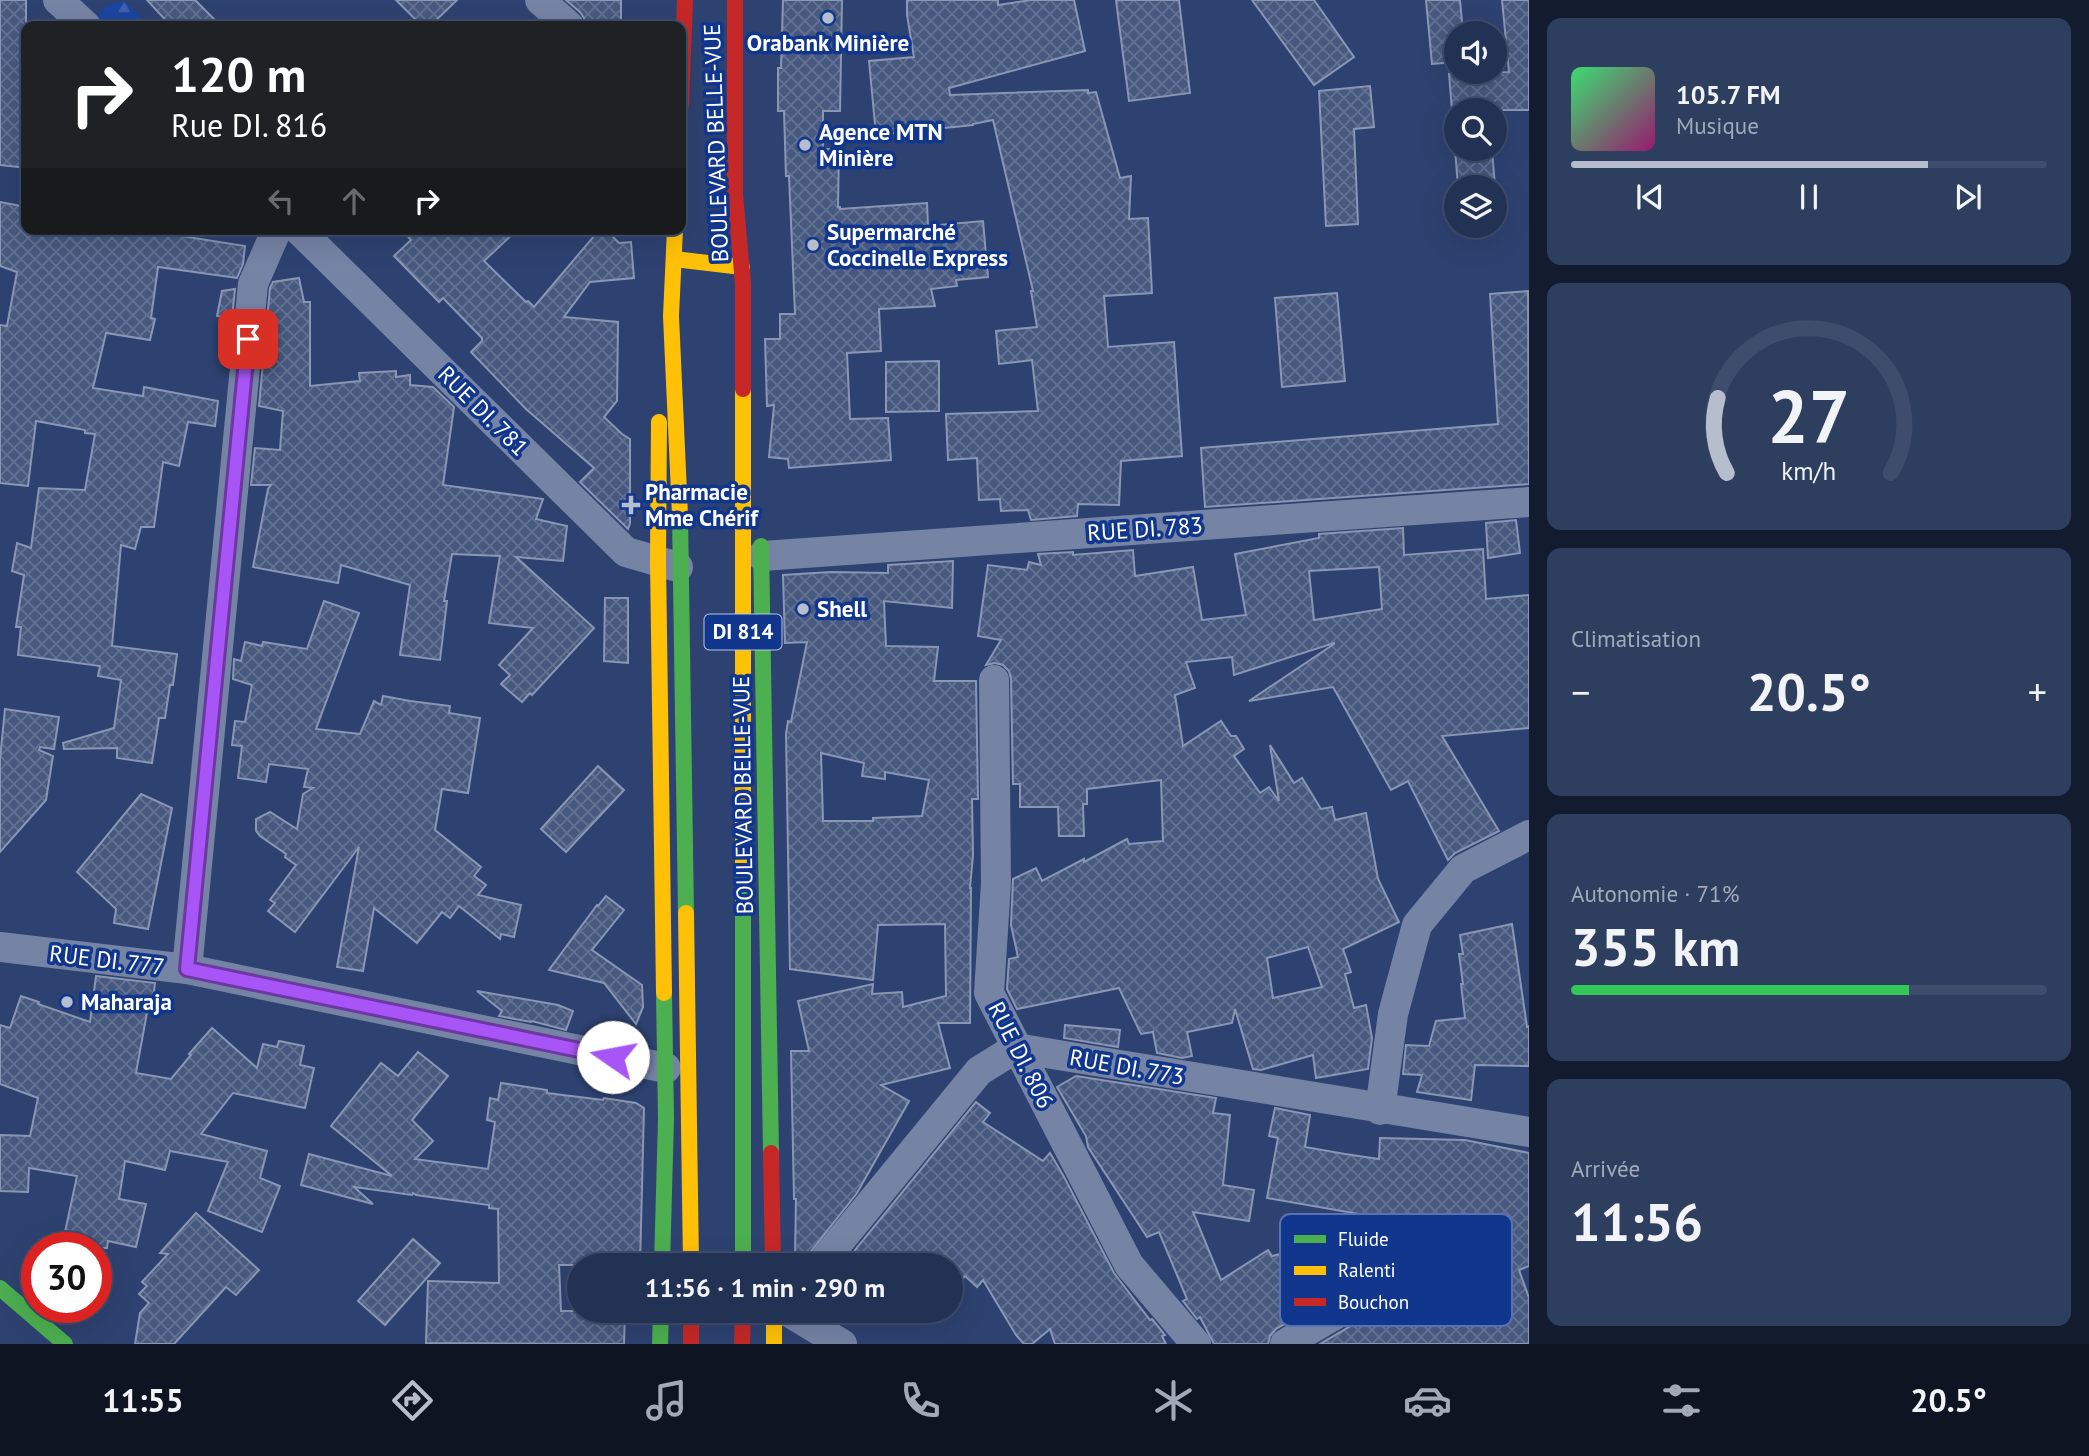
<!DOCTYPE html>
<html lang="fr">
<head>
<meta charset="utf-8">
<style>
	:root { --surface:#223255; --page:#2e3e5f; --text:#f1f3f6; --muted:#a2aab9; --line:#3f4d6c; --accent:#b6bdcd }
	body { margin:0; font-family:"PT Sans",sans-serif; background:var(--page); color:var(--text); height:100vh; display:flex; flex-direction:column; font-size:26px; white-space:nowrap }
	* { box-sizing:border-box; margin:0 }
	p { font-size:23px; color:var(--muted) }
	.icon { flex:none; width:38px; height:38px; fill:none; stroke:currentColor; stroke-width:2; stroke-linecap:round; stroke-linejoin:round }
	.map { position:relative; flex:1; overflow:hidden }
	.panel { display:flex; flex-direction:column; gap:18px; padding:18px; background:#131c2f; width:560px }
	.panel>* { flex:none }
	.hud { position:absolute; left:21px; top:21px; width:665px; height:214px; border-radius:14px; box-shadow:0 7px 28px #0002,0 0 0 2px var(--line); background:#202124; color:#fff; overflow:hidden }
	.buttons { position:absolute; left:1444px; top:21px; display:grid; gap:14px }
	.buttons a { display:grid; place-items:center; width:63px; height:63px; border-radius:50%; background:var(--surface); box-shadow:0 7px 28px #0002,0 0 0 2px var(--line); font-size:35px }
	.speed { position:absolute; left:21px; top:1232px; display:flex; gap:14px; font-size:35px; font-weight:700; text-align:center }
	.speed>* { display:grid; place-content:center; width:91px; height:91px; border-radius:50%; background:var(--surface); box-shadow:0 7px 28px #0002,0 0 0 2px var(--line); line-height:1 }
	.speed .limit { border:10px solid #d22; background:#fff; color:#111 }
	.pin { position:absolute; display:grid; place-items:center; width:60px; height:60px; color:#fff; margin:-30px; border-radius:14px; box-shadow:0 4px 10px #0006 }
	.me { position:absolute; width:77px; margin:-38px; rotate:282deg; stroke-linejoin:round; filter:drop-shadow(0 0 5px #0008) }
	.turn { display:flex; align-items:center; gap:24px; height:147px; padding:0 35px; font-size:32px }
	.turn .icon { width:91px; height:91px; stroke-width:2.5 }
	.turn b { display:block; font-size:49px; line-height:60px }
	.lanes { display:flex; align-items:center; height:66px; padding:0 35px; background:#0003; justify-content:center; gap:35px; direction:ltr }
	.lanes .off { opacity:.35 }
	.big { font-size:52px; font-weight:800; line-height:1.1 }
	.panel .card { flex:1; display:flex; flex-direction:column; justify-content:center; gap:10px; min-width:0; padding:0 24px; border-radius:14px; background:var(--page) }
	.panel .dial { align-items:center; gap:0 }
	.dial svg { height:182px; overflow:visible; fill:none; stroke:var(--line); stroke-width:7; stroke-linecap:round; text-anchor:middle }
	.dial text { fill:var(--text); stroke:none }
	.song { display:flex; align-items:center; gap:21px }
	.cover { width:84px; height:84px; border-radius:10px; background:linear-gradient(135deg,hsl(140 70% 55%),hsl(320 70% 35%)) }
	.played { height:7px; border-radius:4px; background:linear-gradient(90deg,var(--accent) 75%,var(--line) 75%) }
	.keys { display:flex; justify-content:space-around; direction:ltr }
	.heat { display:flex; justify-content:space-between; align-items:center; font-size:38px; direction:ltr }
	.charge { height:10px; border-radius:5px; background:linear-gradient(90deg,#34c759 71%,var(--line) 0) }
	.trip { position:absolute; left:567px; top:1253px; width:396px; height:70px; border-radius:35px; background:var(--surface); box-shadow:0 7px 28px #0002,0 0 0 2px var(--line); font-weight:800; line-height:70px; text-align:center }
	.menu { display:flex; height:112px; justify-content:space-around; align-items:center; background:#0e1422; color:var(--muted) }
	.menu .icon { width:49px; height:49px }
	.menu .current { color:var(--accent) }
	.menu b { font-size:32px; color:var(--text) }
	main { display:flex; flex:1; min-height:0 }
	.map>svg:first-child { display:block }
	.forest { fill:url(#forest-firs) }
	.building { fill:url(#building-cross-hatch); stroke:#8996b4; stroke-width:2; fill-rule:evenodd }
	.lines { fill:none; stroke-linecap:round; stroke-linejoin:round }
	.street { stroke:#7583a5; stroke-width:30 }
	.fast { stroke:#4caf50; stroke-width:16 }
	.slow { stroke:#ffc107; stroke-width:16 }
	.jam { stroke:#c62828; stroke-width:16 }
	.route-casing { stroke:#6d37a1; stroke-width:18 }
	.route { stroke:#a855f7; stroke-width:12 }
	.poi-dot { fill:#b6bdcd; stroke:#11368e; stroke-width:2.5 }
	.labels { text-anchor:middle; stroke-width:7; stroke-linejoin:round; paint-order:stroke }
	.shield { fill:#11368e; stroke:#b8c3dd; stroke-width:2 }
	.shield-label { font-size:21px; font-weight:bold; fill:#fff }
	.poi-label { font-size:23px; font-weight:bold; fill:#fff; stroke:#11368e; text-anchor:start }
	.street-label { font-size:23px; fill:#fff; stroke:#11368e }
	.key { fill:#11368e; stroke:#5872b0; stroke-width:2 }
	.key-label { font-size:19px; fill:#fff }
</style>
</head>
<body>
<main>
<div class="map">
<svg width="1529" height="1344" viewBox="0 0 1529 1344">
	<defs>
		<pattern id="forest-firs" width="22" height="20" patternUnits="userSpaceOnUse" patternTransform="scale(1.75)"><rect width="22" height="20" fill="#1b45a1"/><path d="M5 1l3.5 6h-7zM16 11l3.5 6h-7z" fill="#3d61af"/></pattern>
		<pattern id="building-cross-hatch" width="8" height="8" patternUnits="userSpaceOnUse" patternTransform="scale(1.75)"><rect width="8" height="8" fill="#485980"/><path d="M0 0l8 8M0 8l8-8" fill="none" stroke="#637293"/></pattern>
	</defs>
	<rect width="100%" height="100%" fill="#2e4271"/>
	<path class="forest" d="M122,1l15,11 8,14h-58l19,-20z"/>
	<g class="building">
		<path d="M0,0h26v168l-26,-3z"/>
		<path d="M147,0h48l26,26h-50z"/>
		<path d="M396,0h61l-27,26h-8z"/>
		<path d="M566,0h55v26h-35l-1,-6 -4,-7z"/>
		<path d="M783,0h59l-2,111h-17v38h16l-1,58h2v2l87,-6 1,23 55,-5 5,56 -32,3 1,6 -26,3 4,17 -56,3 2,42 -34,2 3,66 38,-1 3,42 -102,8 -1,-9 -19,-2 5,-52 -7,1 -2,-67h15v-25h15l-6,-138h-3l-2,-65h-6v-43h3z"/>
		<path d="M907,0h91v5l33,-5h43l11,51 -136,37 1,7 138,-5v3l8,-1 24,86 11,-2 -2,43 19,-1 4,75 -48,3 4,51 66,-5 8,114 -61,5 -2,44 -41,-1 -1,12 -46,4 -3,-10 -27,1 -1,-12 -21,1 -2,-42 -29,2 -2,-46 92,-3 -6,-51 -33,4 -3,-33 41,-4 -6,-36h2l-40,-171 -20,4v1l-97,10 -7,-74 45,-4 -7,-42z"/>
		<path d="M1116,0h63l11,93 -61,8z"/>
		<path d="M1252,0h62l40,57 -40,28z"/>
		<path d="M1426,0h34l3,33h-7v29l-24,2z"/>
		<path d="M1502,0h27v110h-77l-3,-36 60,-2z"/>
		<path d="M1370,86l4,41 -20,2 4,95 -32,2 -7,-135z"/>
		<path d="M1455,149h37l3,38h-37z"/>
		<path d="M0,202l26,5v22h111l108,17 -2,18 -6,14 -79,-11 -7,51 4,1 -5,21 -44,-7 -13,55 50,8 1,-9 74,14 -3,25 -27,-4 -9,44 -16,-4 -9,65h-13l-6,22 -14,-4 -9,101 65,8 -4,31h-3l-5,33h-6l-7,45 -35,-5v-10l-53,1 -1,-6 51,-15 7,-48 -23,-4 2,-10 -82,-11 3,-28h-5l8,-52 -12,-4 5,-28 14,5 8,-60 46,2 10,-56 -10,-1v-3l-49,-9 -8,65 -28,-3v-158l7,1 10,-54 -17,-6z"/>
		<path d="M402,229h116l-34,32 42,41 2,-1 6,6 66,-78h5l14,14 12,-1 3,36 -44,4 -26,35 54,5 -1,79 -13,16 18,17 8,5v84l-2,6 -48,-47 14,-14 -68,-59 -55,-57 11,-11v-3l-39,-40 -4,4 -45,-46 17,-16z"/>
		<path d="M299,278l5,24h6v84l50,-5 -1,-8 37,-2v6l14,-2v10l23,2 21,20 -11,78 100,14 -7,20 31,7 -4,35 -47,-4 78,71 -62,67 -2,-2 -8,9 -21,-18 9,-9 -11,-10 34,-37 -44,-5 11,-67 -48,-2 -8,47h3l-7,59 -40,-5 10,-70 -69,-20 -3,18 -85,-16 15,-78 3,-4h-20l4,-37 25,2 3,-39 -24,-5 11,-118 3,-6z"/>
		<path d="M235,289l-3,29 -15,-2 5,-25z"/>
		<path d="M1528,291l1,193 -324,23 -4,-59 297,-24 -8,-130z"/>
		<path d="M1337,293l8,88 -63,6 -7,-89z"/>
		<path d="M939,361v50l-53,1v-50z"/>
		<path d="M1516,520l4,33 -32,5 -2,-35z"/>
		<path d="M1403,528l1,27 79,-6 3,50 43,-4v133l-87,8 57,95 -44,22 -7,7 -40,-79 -17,9 -58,-103 -84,14 85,-57v-1l-100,32 -2,-18 -46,5 9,26 -20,7 8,51 38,-25 10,15h5l8,13 -10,7 26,37 9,-6 10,14 -9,-56 24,38 8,-5 19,31 11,-2 3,13 31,-7 12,66 21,43 -56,27 8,23 -6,2 9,34 12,-3 6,33 -4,31 -52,9 -3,-23 -52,15 -8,-1 -18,-60 -3,14 -45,9 5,24 -10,2 -25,-5 -4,-21 -12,2 -22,-46 -102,21 -10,-20 2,-30 9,-2 -7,-32 2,-46 23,-11 6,13 42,-22v3l43,-23 2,5 34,-3 -2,-61 -74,9v15h-4l1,32h-25l-1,-29h-38v-23h-7l-2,-105 -2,-8 -6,-6 -8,-2 -9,2 15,-25 -23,-4 10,-71 39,5 2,-8 12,3 -3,-11 35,-2v3l60,-5 2,26 58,-9 9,53 44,-5 -11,-61 84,-16v-4zM1379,567l3,42 -68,11 -5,-49zM1308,947l14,40 -49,11 -6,-40z"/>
		<path d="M953,561l-1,47 -68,-7 2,45 52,1 -4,34h42l2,118h-6l1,56 -3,33h1l-1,135h-32l12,45 -69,17 28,16 -52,92 -53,67 -3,-1 -6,-3 1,-57h-2l-3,-148h18l-11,-50 75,-17 -1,10 30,-2 1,15 43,-11 -1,-72 -67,1 -5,55 -83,-11 -4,-235 2,-13 3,1 16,-80 -22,1 -2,-68 48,-3 57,1v-8zM821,753l43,10 -2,13 23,3v-7l44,8 -7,36 -49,2v3h-50z"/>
		<path d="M605,598h23v65l-24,-2z"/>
		<path d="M324,601l35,12 -43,116 44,5 14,-33 7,4 2,-9 27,5 40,5 -1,7 31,5 -12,75 -26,-4 -7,41 46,37 -7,9 12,9 -8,10 43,10 -7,32 -13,-3 -1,5 -41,-33 -9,12 -8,-6 -25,31 -43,-35 -11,63 -26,-4 22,-120 -64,85 -27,-21 7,-8 -5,-3 26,-35 -11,-8 1,-3 -26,-18 -4,-5v-12l14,-7 27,17 6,-35 10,-6 -9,-1 4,-18 -39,-5 -3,18 -28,-4 4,-32 -10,-1 3,-24 10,1 7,-37 -19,-6 1,-20 7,2 4,-19 17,4 1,-4 44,7z"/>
		<path d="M5,709l54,8 -5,32 -14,-2 -1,3 14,6 -7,44 -46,52v-93z"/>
		<path d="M598,766l26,24 -58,62 -25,-23z"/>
		<path d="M141,794l31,14 -24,121 -34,-6 2,-14 -39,-37z"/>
		<path d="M606,896l18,14 -32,40 50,35 1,22 -7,17 -32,-41 -55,-13 48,-65 1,1z"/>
		<path d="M1512,924l15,103 2,-1v40l-54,-1 -4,35 -54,-8 5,-17 -19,-1 3,-29 23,1 7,-25 29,-3 -4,-34h2l-4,-30h4l-3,-19z"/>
		<path d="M96,976l59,7 -3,24h-4l-12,66 35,6 20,-24 -2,-1 23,-26 45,40 6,-24 14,3 2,-6 25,5 -4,19 14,3 -9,40 -72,-15 -32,41 66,17 -7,27 20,8 -18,46 -54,-21 20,-49 -58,-11 -5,19 -40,-9 -6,38 27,5 -10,43 -28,-6 -1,7h-42l3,-15 -3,-1 12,-56 -48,-8 -1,24 -28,-1v-56l30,1 8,-38 -38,-14v-59l10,3 11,-32 18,6 -1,2 52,18z"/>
		<path d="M477,991l81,14 15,6 -7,19 -34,-9 -1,1 -32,-6 3,-5z"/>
		<path d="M1065,1025l55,5 -2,17 -54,-9z"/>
		<path d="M418,1052l30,24 -36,44 21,21 -18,18 73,10 7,-47 -8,-2 3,-22 8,2 3,-17 46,7v3l56,7 1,-2 32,5 8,5 -4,157h-81l2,46h64l-1,33 -198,-1 2,-62 71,2 -1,-74 -9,-1v-3l-73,-10 -3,-2 -1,2 -58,-8 19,17 -72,-19 8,-31 83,22 -61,-50 50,-63 17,13z"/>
		<path d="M1076,1076l140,22 -3,15 17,2 -7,70 31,5 -5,31 -56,-9 28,68 47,-30 4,6 133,-34 -138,-24 11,-60 -9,-2 6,-28 35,7 -5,32 40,7 34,5 1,-21 85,2 64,13v113l-10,4 10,28v46h-209l56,-33 6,-6 2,-6 100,-59 -8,-17 -119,49 -4,-8 -66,17 6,9 -13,8 11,22 -15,9 -6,7 -2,8h-54l-14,-27 -3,2 -14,-18 4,-2 -28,-67 -12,5 -59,-90 -2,-11 -29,-49z"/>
		<path d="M976,1102l14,11 -7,9 60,39 7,-8 13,22 51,98 36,47 2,-1 13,16 -3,1 4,8h-111l-5,-15 -18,15h-8l-8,-9 -33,-55 -6,7 -12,-11 -15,17v-28h-103l8,-15z"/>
		<path d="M196,1213l63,57 -23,25 -10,-8 -52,57h-39l5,-31 9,-10 -10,-9 8,-8 -5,-4 26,-28 -8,-1z"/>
		<path d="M413,1239l27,24 -55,62 -27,-24z"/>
	</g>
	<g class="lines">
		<g class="street">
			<path d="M58,0l28,26"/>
			<path d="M540,0l29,26"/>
			<path d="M298,229l328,323 52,15"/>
			<path d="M762,556l767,-54"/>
			<path d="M994,680l2,203 -7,110 140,272 67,79"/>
			<path d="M0,947l187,22 479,99"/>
			<path d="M187,969l66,-685 24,-55"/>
			<path d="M1380,1110l13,-96 24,-89 46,-56 66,-34"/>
			<path d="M820,1265l159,-194 37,-23 513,84"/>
			<path d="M787,1311l55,33"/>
			<path d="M1285,1344l82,-48"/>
		</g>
		<g class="fast">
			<path d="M680,515l6,398"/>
			<path d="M761,546l10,607"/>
			<path d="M743,867v398"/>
			<path d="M662,1265l4,-146 -2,-126"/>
			<path d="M0,1288l65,56"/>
			<path d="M660,1344l1,-33"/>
		</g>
		<g class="slow">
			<path d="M675,229l-4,87 9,199"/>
			<path d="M674,259l68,8"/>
			<path d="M743,389v478"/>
			<path d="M659,422l-1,139 6,432"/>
			<path d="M686,913l5,352"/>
			<path d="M774,1311v33"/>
		</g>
		<g class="jam">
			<path d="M735,0v194l8,90v105"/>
			<path d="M681,105l4,-105"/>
			<path d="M771,1153l2,112"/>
			<path d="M691,1311v33"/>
			<path d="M742,1344l1,-33"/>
		</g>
	</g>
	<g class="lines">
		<g class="route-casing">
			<path id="route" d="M248,339l-61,630 426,88"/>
		</g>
		<use href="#route" class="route"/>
	</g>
	<g class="poi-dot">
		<circle cx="828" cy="18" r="7"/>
		<circle cx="805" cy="145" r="7"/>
		<circle cx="813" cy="245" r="7"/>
		<path d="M627.5 494.5h7v7h7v7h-7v7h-7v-7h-7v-7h7z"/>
		<circle cx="803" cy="609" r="7"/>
		<circle cx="67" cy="1002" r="7"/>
	</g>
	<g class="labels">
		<rect class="shield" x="704.5" y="614.5" width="77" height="35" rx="5"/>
		<g class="shield-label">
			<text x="743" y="639">DI 814</text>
		</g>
		<g class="poi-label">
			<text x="828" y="51" text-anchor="middle">Orabank Minière</text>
			<text x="819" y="140">Agence MTN<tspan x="819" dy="26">Minière</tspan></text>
			<text x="827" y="240">Supermarché<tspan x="827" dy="26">Coccinelle Express</tspan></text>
			<text x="645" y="500">Pharmacie<tspan x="645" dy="26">Mme Chérif</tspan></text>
			<text x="817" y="617">Shell</text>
			<text x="81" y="1010">Maharaja</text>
		</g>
		<g class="street-label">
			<text transform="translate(716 143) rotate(-92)" y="8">BOULEVARD BELLE-VUE</text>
			<text transform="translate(483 411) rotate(45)" y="8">RUE DI. 781</text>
			<text transform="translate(1145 529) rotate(-4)" y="8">RUE DI. 783</text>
			<text transform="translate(743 795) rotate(-91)" y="8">BOULEVARD BELLE-VUE</text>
			<text transform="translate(107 960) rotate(7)" y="8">RUE DI. 777</text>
			<text transform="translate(1021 1055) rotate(63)" y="8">RUE DI. 806</text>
			<text transform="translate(1127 1067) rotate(10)" y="8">RUE DI. 773</text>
		</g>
	</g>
	<rect x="1280" y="1214" width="232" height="112" rx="10" class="key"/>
	<rect x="1294" y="1235" width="32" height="8" fill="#4caf50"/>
	<rect x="1294" y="1266" width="32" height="9" fill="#ffc107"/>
	<rect x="1294" y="1298" width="32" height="8" fill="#c62828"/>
	<g class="key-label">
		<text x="1338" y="1246">Fluide</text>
		<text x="1338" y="1277">Ralenti</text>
		<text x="1338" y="1309">Bouchon</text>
	</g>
</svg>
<div class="buttons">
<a><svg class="icon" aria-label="sound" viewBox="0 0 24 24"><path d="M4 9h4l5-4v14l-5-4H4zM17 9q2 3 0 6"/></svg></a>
<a><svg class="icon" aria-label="search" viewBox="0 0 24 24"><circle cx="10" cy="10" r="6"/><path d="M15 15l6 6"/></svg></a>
<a><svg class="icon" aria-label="layers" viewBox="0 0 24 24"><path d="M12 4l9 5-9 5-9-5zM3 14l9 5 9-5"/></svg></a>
</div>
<div class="speed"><div class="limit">30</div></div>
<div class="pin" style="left:248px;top:339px;background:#d93025"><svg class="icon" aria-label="arrive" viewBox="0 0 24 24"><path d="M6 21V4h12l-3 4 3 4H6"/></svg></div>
<svg class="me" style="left:613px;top:1057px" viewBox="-20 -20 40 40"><circle r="19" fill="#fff"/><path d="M0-13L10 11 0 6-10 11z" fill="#a855f7"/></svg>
<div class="trip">11:56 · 1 min · 290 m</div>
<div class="hud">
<div class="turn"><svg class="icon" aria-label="right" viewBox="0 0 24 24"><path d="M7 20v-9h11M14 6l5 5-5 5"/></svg><div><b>120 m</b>Rue DI. 816</div></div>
<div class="lanes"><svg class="icon off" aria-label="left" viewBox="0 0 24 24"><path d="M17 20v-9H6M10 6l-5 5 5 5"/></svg><svg class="icon off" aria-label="ahead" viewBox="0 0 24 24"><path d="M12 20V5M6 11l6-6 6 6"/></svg><svg class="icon" aria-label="right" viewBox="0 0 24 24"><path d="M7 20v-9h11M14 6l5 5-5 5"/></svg></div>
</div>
</div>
<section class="panel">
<div class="card">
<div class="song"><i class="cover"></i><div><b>105.7 FM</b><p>Musique</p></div></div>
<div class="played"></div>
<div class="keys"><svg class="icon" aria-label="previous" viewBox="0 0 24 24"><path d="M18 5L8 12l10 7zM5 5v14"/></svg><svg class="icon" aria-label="pause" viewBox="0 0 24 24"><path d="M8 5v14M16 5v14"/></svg><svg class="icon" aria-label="next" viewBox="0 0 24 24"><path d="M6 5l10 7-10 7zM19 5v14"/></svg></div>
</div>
<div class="card dial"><svg viewBox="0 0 100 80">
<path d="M14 69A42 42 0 1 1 86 69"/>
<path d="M14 69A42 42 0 0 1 10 36" stroke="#b6bdcd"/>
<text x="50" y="56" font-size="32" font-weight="700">27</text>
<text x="50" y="72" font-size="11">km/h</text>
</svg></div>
<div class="card"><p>Climatisation</p>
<div class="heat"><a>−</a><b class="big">20.5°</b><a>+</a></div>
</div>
<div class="card"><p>Autonomie · 71%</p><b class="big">355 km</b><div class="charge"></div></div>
<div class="card"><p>Arrivée</p><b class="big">11:56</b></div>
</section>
</main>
<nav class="menu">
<b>11:55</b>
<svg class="icon current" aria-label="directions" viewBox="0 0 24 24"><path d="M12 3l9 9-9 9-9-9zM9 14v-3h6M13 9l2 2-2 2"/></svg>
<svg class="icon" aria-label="music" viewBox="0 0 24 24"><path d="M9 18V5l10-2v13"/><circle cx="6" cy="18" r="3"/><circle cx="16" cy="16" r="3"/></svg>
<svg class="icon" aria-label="phone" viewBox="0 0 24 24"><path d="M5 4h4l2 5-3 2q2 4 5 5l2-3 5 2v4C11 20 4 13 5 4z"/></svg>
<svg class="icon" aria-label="climate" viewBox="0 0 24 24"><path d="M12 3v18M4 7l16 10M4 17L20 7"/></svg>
<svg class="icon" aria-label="car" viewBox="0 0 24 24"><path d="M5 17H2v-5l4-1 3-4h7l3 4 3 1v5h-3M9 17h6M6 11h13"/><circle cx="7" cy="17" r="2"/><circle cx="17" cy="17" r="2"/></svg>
<svg class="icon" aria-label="filters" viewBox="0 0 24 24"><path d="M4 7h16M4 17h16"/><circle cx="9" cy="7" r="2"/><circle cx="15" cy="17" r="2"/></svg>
<b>20.5°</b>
</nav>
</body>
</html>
